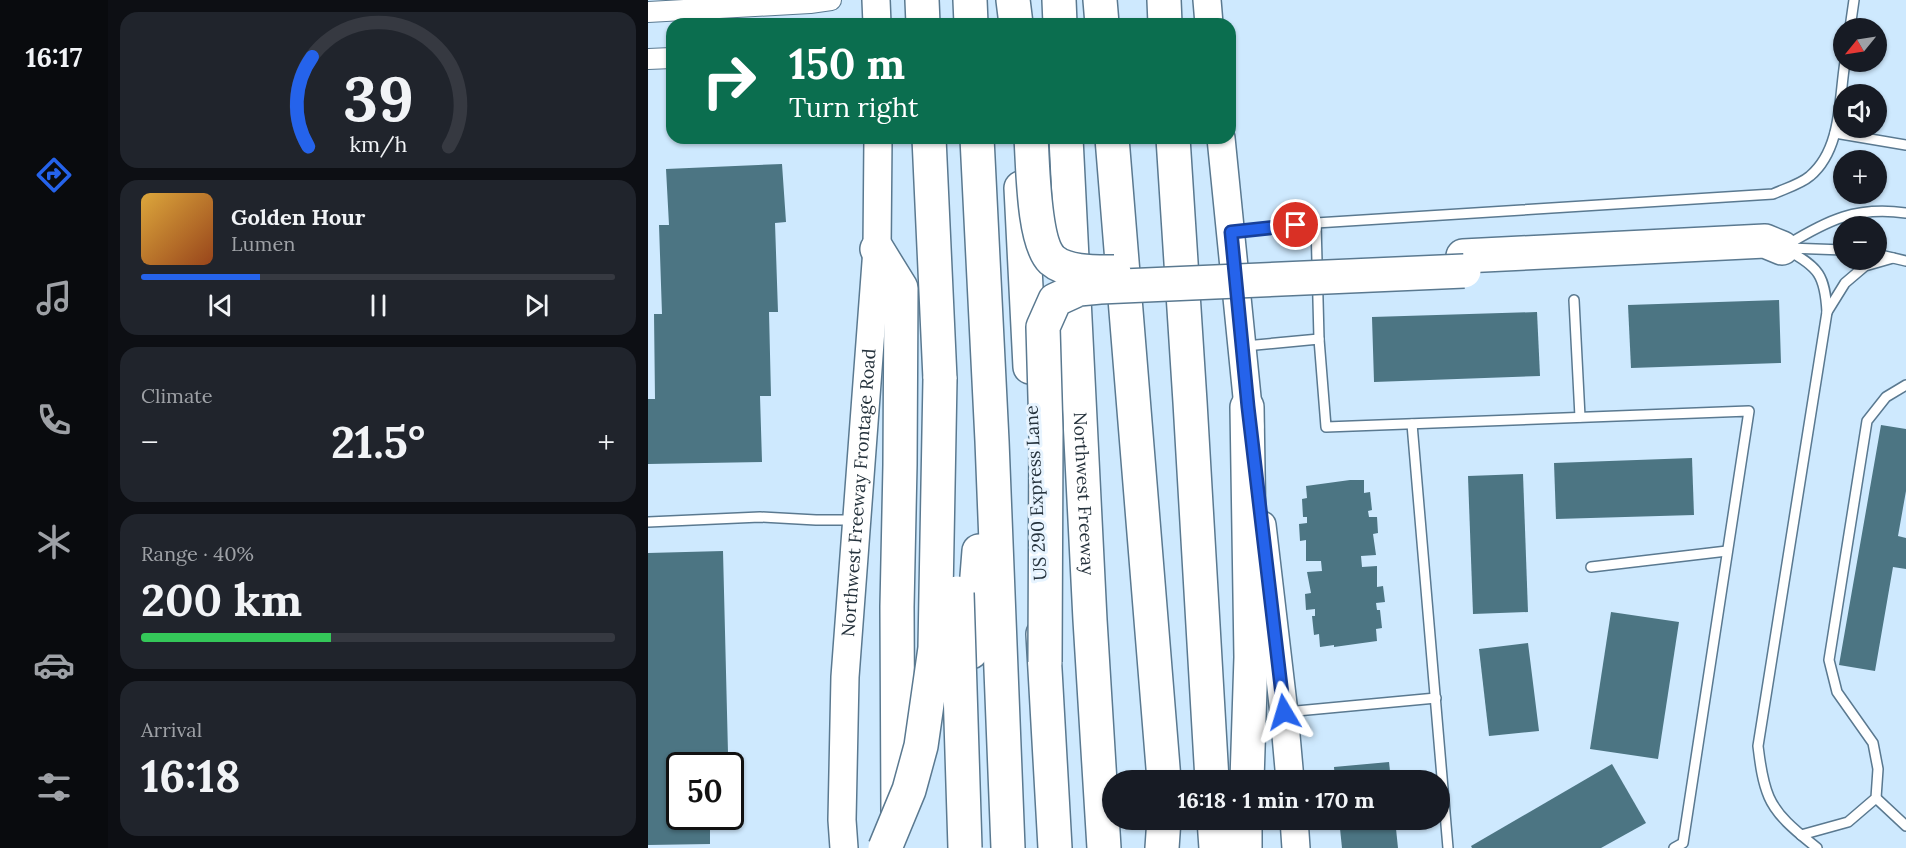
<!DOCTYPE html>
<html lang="en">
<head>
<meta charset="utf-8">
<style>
	:root { --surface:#171b24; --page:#20242c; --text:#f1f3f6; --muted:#9ea1a6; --line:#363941; --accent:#2563eb }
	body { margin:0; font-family:Lora,serif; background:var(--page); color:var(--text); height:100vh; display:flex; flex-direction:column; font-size:22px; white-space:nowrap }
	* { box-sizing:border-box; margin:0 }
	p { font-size:20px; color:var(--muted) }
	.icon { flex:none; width:33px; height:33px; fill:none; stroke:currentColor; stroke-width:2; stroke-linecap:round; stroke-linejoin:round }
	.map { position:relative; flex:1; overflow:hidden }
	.drawer { display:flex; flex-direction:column; gap:12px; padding:12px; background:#0d0f14; width:540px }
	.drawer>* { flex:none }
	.hud { position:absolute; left:18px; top:18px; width:570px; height:126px; border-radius:18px; box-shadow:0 2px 4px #0004; background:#0b6e4f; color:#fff; overflow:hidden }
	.needle { width:39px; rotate:240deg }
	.buttons { position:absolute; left:1185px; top:18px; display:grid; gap:12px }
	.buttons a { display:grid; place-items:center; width:54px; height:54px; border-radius:50%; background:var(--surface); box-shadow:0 2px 4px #0004; font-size:30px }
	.speed { position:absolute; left:18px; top:752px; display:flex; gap:12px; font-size:30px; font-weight:700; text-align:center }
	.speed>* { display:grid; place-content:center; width:78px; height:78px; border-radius:50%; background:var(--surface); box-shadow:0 2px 4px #0004; line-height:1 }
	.speed .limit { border:3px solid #111; border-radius:9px; background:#fff; color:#111 }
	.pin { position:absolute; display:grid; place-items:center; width:51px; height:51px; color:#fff; margin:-26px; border:3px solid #fff; border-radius:50%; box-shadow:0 2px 6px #0007 }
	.me { position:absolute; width:66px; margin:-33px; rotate:353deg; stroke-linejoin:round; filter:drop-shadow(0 0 4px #0008) }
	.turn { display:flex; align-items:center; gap:21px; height:126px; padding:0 24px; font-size:27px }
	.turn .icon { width:78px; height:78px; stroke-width:2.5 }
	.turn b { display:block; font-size:42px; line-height:51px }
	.big { font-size:45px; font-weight:700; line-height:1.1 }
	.drawer .tile { flex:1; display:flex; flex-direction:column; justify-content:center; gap:9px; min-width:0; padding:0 21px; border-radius:18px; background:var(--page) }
	.drawer .dial { align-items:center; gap:0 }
	.dial svg { height:156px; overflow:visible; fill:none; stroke:var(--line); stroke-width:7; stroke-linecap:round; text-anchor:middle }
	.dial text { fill:var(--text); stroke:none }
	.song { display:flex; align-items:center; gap:18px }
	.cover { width:72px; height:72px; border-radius:9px; background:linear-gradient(135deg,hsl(40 70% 55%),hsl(20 70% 35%)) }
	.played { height:6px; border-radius:3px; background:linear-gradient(90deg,var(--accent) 25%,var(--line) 25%) }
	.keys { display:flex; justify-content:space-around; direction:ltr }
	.heat { display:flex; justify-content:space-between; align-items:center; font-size:33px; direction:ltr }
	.charge { height:9px; border-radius:4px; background:linear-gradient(90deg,#34c759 40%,var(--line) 0) }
	.trip { position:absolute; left:454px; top:770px; width:348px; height:60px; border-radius:30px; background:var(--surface); box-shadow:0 2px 4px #0004; font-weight:700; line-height:60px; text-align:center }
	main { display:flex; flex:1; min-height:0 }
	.tab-bar { display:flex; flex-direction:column; width:108px; justify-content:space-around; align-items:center; background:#090b0e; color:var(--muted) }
	.tab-bar .icon { width:42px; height:42px }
	.tab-bar .selected { color:var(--accent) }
	.tab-bar b { font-size:27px; color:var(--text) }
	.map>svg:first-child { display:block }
	.building { fill:#4c7583 }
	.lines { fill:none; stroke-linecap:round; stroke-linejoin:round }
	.lane-casing { stroke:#5a7990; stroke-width:12 }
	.street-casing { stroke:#5a7990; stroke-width:22 }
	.secondary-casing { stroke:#5a7990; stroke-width:30 }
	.highway-casing { stroke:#5a7990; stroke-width:36 }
	.lane { stroke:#fff; stroke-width:9 }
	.street { stroke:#fff; stroke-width:20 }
	.secondary { stroke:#fff; stroke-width:27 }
	.highway { stroke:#fff; stroke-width:33 }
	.highway-bridge-casing { stroke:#5a7990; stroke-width:36; stroke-linecap:butt }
	.highway-bridge { stroke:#fff; stroke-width:33 }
	.route-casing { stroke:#184099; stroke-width:15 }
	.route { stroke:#2563eb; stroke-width:10 }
	.labels { text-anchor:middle; stroke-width:6; stroke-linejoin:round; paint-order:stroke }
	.street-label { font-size:18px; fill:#25323c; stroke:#e7f4ff }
</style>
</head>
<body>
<main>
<nav class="tab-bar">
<b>16:17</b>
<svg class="icon selected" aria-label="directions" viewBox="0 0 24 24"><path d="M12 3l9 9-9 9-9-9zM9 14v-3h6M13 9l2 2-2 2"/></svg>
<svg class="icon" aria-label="music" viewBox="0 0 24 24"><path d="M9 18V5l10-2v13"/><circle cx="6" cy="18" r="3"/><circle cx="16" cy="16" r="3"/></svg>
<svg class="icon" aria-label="phone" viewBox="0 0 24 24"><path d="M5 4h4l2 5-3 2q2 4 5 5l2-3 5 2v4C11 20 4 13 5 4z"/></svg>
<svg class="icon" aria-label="climate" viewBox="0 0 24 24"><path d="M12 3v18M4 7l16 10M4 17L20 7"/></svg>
<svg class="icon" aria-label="car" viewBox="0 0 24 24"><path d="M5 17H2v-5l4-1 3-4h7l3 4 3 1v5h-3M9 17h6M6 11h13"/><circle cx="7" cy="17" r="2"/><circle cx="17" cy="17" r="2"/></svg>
<svg class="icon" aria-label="filters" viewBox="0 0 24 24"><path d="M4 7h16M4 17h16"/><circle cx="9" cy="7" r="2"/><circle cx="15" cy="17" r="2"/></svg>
</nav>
<section class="drawer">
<div class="tile dial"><svg viewBox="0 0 100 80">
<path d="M14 69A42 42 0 1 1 86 69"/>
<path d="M14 69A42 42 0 0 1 16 23" stroke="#2563eb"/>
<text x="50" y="56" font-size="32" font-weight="700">39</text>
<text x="50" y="72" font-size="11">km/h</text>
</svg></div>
<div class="tile">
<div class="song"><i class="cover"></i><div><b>Golden Hour</b><p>Lumen</p></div></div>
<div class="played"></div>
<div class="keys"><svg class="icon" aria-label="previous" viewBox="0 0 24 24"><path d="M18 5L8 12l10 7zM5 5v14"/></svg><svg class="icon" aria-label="pause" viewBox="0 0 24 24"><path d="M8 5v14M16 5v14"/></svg><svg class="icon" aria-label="next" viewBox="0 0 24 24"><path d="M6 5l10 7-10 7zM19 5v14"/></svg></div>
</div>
<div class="tile"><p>Climate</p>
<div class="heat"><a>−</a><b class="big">21.5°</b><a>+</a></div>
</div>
<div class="tile"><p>Range · 40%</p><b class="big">200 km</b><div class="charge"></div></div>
<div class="tile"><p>Arrival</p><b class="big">16:18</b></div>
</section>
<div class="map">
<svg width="1258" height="848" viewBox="0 0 1258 848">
	<rect width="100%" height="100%" fill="#cee9fe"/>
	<g class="building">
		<path d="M134,164l4,58 -11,1 3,89h-9l2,84h-11l2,66 -114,2v-65h7l-1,-85h8l-3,-89h10l-3,-56z"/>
		<path d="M1131,300l2,63 -150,5 -3,-63z"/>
		<path d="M889,312l3,64 -166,6 -2,-65z"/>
		<path d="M1233,425l25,4v62l-8,45 8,2v31l-13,-2 -18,104 -36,-6z"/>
		<path d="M1044,458l2,57 -138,4 -2,-56z"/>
		<path d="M875,474l5,138 -55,2 -5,-138z"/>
		<path d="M702,480h14v13l6,-1 2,18 -4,1 1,6h8l1,16 -5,1 3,21 -15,1 1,11 15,-1v21l6,-1 2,16 -9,1 1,7h3l2,18 -6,1 1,12 -43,6v-2l-14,2 -1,-13 -5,1 -2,-19h3v-7l-9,1 -1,-16 6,-1 -4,-21 15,-1 -1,-10h-15v-21l-6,1 -1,-17 8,-1v-6h-4l-1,-18 5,-1 -1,-12z"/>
		<path d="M75,551l5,202h-20v12h-28v51h30v28l-62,1v-292z"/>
		<path d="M963,612l68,10 -21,137 -68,-10z"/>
		<path d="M880,643l11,88 -50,5 -10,-87z"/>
		<path d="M741,762l2,18h-56l-1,-13z"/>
		<path d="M964,764l34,59 -45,25h-129l-1,-2z"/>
		<path d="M691,819h56l3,29h-56z"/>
	</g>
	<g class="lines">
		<g class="lane-casing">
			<g id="lane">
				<path d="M1202,28l4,-28"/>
				<path d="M1187,133l71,12"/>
				<path d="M668,223l3,116"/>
				<path d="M585,232l83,-9 457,-29c11,-5 28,-10 37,-18 32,-27 29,-78 35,-114"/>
				<path d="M1139,245c41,-25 69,-39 119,-32"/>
				<path d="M1140,248l56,2"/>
				<path d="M1139,250c32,17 38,26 40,62l-69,434c2,16 4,35 11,51 9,21 31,37 48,51"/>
				<path d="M1228,254l30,7"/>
				<path d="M926,300l6,117"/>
				<path d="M1179,312l18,-29 20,-17 28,-8"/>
				<path d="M597,346l74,-7 7,88 423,-16 -66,432 -9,5"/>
				<path d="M764,424l36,424"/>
				<path d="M0,522l112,-5 56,3h39"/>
				<path d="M943,567l136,-16"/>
				<path d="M638,712l150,-14"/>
				<path d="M1228,798l30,28"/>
				<path d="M1153,835l47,-13 28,-24 2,-29 -5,-26 -36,-51 -8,-32 38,-239 19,-24 20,-12"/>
			</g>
		</g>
		<g class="street-casing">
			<g id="street">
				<path d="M0,12l162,-9 21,-3"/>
				<path d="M0,59l24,-1"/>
			</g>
		</g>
		<g class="secondary-casing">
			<g id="secondary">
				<path d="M228,0l1,24"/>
				<path d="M559,0l2,24"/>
				<path d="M573,138l29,289"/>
				<path d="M614,525l22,188 6,67"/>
				<path d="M646,819l2,29"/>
				<path id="s1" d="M196,848l-2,-28 3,-143 32,-428 1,-111"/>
			</g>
		</g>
		<g class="highway-casing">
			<g id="highway">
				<path d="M274,0l1,24"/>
				<path d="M322,0l1,24"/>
				<path d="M365,0l3,24"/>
				<path d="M411,0l1,24"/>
				<path d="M452,0l2,24"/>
				<path d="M516,0l1,24"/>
				<path d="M281,138l11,241"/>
				<path d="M329,138l15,303 16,407"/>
				<path id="s2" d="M418,138l24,482 14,228"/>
				<path d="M464,138l52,642"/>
				<path d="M525,138l17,264 22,378"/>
				<path d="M373,188l9,179"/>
				<path d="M229,249l24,39 -1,177 -3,142 1,206"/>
				<path d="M815,256l302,-15 17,7"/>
				<path d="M395,634l12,214"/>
				<path d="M323,652l8,-101"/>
				<path d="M599,780l4,-123 -4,-250"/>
				<path d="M566,819l2,29"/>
				<path d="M514,848l2,-29"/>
				<path d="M597,848v-29"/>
			</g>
		</g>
		<use href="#lane" class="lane"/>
		<use href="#street" class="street"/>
		<use href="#secondary" class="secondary"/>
		<use href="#highway" class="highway"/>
		<g class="highway-bridge-casing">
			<g id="highway-bridge">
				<path d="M383,138c2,27 2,104 21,122 15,13 43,12 62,12"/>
				<path d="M309,593l8,255"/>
				<path d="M397,662l1,-230 -3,-105 12,-27 24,-11 21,-2 364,-16"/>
				<path d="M237,848l24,-58 12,-44 14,-98 5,-269"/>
			</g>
		</g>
		<use href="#highway-bridge" class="highway-bridge"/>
	</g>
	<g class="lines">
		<g class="route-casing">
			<path id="route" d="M636,712l-36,-305 -17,-175 65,-7"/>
		</g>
		<use href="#route" class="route"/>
	</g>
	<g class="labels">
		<g class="street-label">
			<text dy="6" stroke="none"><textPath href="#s1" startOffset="356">Northwest Freeway Frontage Road</textPath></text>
			<text transform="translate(388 493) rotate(-93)" y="6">US 290 Express Lane</text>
			<text dy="6" stroke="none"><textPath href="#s2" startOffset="356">Northwest Freeway</textPath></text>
		</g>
	</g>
</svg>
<div class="buttons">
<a><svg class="needle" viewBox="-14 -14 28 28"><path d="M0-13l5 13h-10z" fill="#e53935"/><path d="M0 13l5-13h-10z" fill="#9ea1a6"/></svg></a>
<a><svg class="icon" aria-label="sound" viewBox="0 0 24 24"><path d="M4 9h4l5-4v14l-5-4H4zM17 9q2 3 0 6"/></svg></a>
<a>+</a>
<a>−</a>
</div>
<div class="speed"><div class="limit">50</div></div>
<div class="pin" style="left:648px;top:225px;background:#d93025"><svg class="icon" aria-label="arrive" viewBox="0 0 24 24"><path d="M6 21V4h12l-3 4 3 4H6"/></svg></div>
<svg class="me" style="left:636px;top:712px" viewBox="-20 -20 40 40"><path d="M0-17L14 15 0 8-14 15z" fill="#2563eb" stroke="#fff" stroke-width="4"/></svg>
<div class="trip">16:18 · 1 min · 170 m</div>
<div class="hud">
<div class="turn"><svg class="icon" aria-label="right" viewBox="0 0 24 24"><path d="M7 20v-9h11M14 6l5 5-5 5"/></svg><div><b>150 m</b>Turn right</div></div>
</div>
</div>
</main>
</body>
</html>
